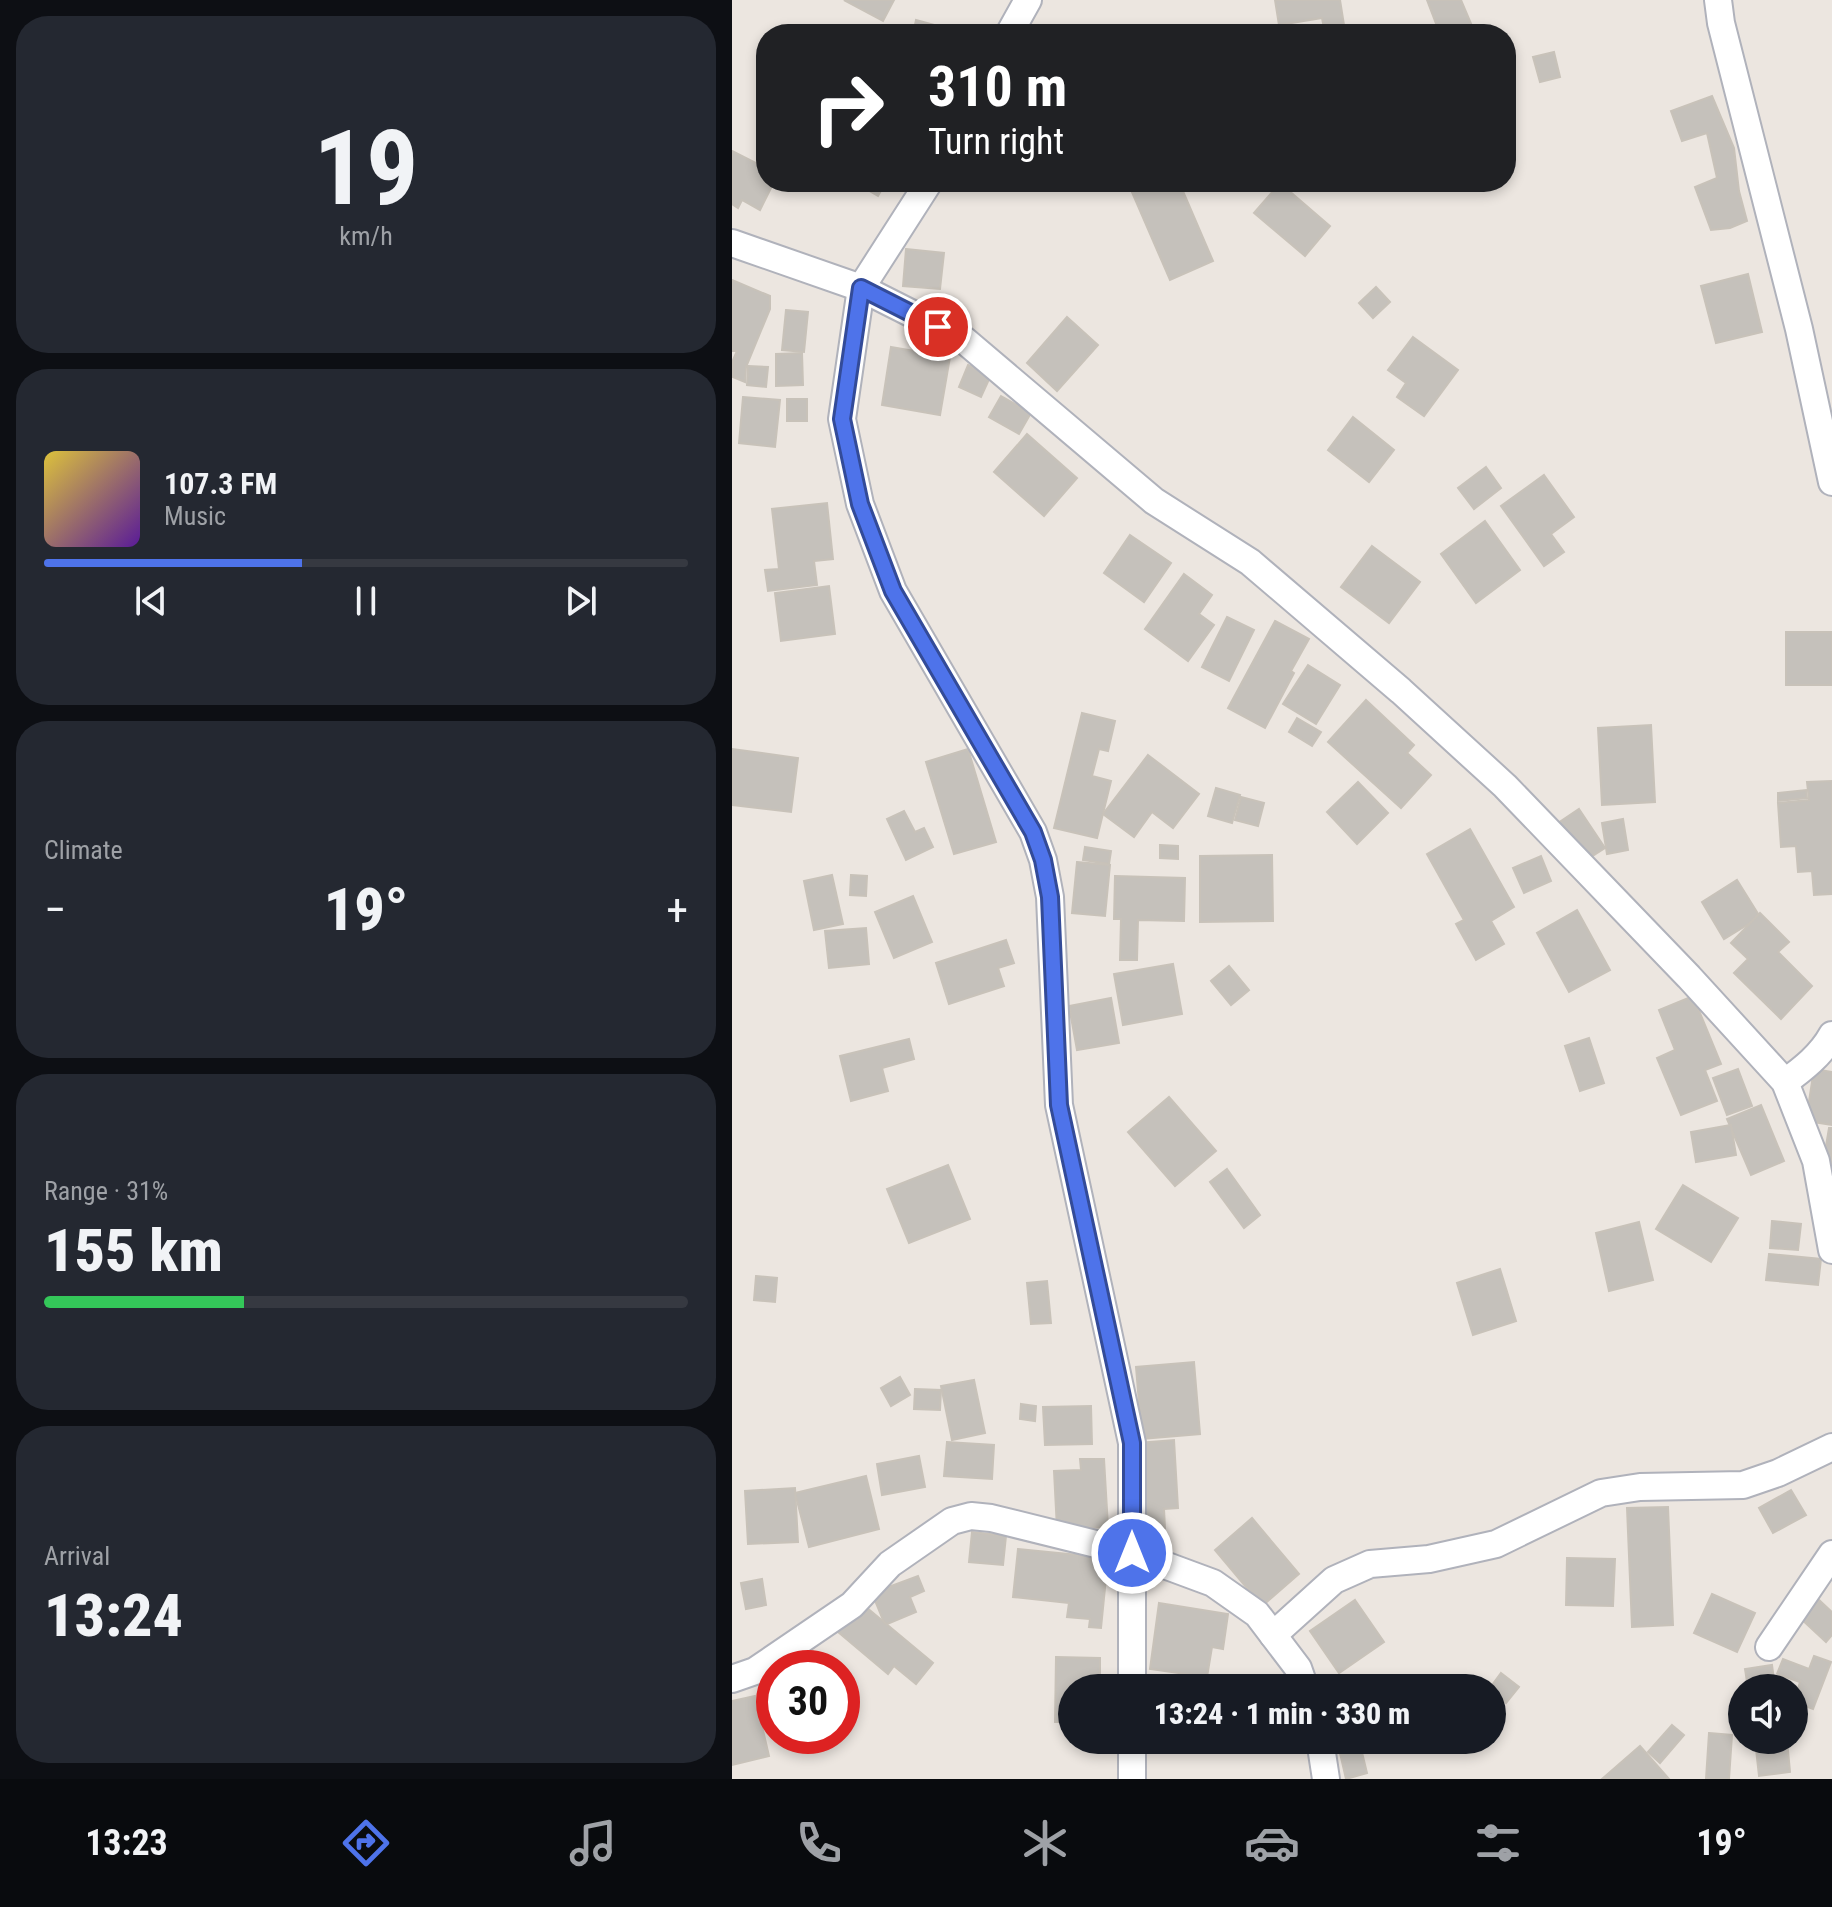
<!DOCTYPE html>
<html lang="en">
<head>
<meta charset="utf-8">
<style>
	:root { --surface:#171b24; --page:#242831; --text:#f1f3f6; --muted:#9ea1a6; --line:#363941; --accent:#4e73ea }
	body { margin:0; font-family:"Roboto Condensed",sans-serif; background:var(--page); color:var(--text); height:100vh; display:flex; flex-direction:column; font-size:30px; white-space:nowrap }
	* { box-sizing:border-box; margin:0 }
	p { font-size:26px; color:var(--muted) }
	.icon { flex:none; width:44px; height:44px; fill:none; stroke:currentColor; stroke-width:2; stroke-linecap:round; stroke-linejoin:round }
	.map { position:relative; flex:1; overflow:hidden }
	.side { display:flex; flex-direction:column; gap:16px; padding:16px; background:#0d0f14; width:732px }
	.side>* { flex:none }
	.hud { position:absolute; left:24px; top:24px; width:760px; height:168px; border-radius:32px; box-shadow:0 4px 12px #0003; background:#202124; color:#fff; overflow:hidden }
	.fabs { position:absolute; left:996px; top:1674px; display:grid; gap:16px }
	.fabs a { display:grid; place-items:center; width:80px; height:80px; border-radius:50%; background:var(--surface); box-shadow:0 4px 12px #0003; font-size:40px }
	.speed { position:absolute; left:24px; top:1650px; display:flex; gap:16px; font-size:40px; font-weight:700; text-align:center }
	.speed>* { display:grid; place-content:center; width:104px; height:104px; border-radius:50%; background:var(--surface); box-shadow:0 4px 12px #0003; line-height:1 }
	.speed .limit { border:12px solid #d22; background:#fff; color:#111 }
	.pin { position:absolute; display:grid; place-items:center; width:68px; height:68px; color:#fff; margin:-34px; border:4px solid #fff; border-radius:50%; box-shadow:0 2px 8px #0007 }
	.me { position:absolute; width:88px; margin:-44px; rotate:0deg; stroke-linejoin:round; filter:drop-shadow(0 0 6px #0008) }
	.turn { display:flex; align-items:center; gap:28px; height:168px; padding:0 40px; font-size:36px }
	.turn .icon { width:104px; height:104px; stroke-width:2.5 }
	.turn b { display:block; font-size:56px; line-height:68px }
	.big { font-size:60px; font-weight:800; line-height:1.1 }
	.side .tile { flex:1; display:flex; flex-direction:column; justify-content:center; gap:12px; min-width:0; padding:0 28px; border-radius:32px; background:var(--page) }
	.side .dial { align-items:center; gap:0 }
	.dial b { font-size:104px; line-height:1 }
	.song { display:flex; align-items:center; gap:24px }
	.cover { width:96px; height:96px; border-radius:12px; background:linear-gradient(135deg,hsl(50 70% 55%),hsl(270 70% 35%)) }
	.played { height:8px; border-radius:4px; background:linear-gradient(90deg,var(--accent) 40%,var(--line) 40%) }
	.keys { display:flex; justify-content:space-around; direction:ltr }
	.heat { display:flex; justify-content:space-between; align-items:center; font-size:44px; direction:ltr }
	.charge { height:12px; border-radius:6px; background:linear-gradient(90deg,#34c759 31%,var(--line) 0) }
	.trip { position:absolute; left:326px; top:1674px; width:448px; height:80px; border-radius:40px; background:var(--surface); box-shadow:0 4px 12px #0003; font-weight:800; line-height:80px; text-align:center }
	.tabs { display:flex; height:128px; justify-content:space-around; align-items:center; background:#090b0e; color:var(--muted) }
	.tabs .icon { width:56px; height:56px }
	.tabs .active { color:var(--accent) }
	.tabs b { font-size:36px; color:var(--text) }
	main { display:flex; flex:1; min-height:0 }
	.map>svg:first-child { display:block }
	.building { fill:#c5c1bb; stroke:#c8c2b9; stroke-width:2 }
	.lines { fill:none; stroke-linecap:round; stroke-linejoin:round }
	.minor-casing { stroke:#b0b2bb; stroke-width:30 }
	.minor { stroke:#fff; stroke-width:26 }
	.route-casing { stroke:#334b98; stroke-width:20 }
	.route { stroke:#4e73ea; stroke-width:14 }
</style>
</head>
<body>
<main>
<section class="side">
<div class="tile dial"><b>19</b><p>km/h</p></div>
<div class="tile">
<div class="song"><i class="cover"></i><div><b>107.3 FM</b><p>Music</p></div></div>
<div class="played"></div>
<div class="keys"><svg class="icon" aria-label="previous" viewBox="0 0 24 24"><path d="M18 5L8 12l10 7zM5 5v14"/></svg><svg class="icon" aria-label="pause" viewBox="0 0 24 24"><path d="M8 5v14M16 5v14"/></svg><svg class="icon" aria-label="next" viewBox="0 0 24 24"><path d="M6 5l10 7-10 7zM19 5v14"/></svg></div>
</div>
<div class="tile"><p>Climate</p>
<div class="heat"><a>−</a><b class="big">19°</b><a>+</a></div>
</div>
<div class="tile"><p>Range · 31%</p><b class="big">155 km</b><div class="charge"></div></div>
<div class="tile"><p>Arrival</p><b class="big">13:24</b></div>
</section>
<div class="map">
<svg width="1100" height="1779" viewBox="0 0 1100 1779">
	<rect width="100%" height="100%" fill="#ece6e0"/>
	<g class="building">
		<path d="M112,0h50l-11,21z"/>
		<path d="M543,0h65l4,25 -20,3 -2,-10 -43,7z"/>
		<path d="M695,0h34l11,26 -20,8h-12z"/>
		<path d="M184,20l44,12v2h-47z"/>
		<path d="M822,52l6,25 -20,5 -7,-25z"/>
		<path d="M980,96l22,52 5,43 8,30 -17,7 -19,2 -16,-43 22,-9 -10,-45 -25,8 -11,-30z"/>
		<path d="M0,151l34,17v14h8l-14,28 -18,-10 -4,8 -6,-4z"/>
		<path d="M122,182h32l-8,14z"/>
		<path d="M447,182l34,79 -43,19 -42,-97z"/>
		<path d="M548,183l50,43 -25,30 -51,-43z"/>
		<path d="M174,249l38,4 -4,36 -37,-3z"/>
		<path d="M1016,274l14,58 -46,11 -15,-57z"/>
		<path d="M0,280l38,16v13l-24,58 -1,15 -12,-5v-17l4,-9h-5z"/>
		<path d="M644,287l14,15 -17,16 -14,-15z"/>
		<path d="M54,310l22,2 -4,40 -22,-2z"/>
		<path d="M335,317l31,28 -41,46 -30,-28z"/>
		<path d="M681,337l45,33 -34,46 -27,-19 9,-14 -18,-13z"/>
		<path d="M159,347l59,10 -10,58 -58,-10z"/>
		<path d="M70,353l1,32 -27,1v-32z"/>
		<path d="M236,365l23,10 -10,22 -22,-10z"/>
		<path d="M16,366l20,1 -2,20 -19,-2z"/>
		<path d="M269,396l30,17 -12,21 -30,-17z"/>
		<path d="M11,397l37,3 -5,47 -36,-4z"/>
		<rect x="55" y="399" width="20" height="22"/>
		<path d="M621,417l41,33 -25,32 -41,-32z"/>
		<path d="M295,434l50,44 -33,38 -50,-44z"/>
		<path d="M754,467l15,21 -27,21 -16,-21z"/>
		<path d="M812,475l30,42 -23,17 13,18 -20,14 -43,-60z"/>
		<path d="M95,503l6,56 -19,2 3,24 -49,6 -3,-21 14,-1 -7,-60z"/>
		<path d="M753,521l35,49 -44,33 -35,-49z"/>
		<path d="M398,535l41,28 -27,39 -40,-29z"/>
		<path d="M640,546l48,36 -31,41 -48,-36z"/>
		<path d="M452,574l28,21 -13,19 15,11 -26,36 -43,-32z"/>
		<path d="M97,586l6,48 -54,7 -6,-48z"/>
		<path d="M495,617l27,13 -25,51 -27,-14z"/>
		<path d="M543,621l34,18 -18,32 3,2 -29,55 -37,-20z"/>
		<rect x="1054" y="632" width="46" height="53"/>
		<path d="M576,665l32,20 -24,39 -33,-20z"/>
		<path d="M634,700l48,45 -7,8 24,22 -30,33 -73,-66z"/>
		<path d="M350,713l33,8 -7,30 -9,-2 -7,27 19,5 -14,57 -43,-10z"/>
		<path d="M565,718l24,14 -9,14 -23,-14z"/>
		<path d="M919,725l4,77 -53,3 -4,-77z"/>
		<path d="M0,749l66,9 -7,54 -59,-7z"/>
		<path d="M236,749l28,93 -42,12 -28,-92z"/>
		<path d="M416,755l51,39 -26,34 -21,-16 -18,25 -31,-23z"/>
		<path d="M1100,781v113l-18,1 -2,-24 -14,1 -2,-26 -15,1 -3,-44 31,-3 -2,-18z"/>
		<path d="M626,782l30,31 -31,31 -30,-32z"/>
		<path d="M484,788l24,7 -8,28 -24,-7z"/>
		<path d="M1074,790l1,8 -29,3v-8z"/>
		<path d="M509,797l23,6 -6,23 -23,-6z"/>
		<path d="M847,809l26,39 -22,14 -25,-39z"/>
		<path d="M172,811l11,21 9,-4 9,19 -27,13 -19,-41z"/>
		<path d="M891,819l5,31 -21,4 -5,-31z"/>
		<path d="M738,829l44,78 -23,14 13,23 -28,16 -20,-36 8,-4 -37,-66z"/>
		<path d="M428,845l18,1v13l-18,-1z"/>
		<path d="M353,847l26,4 -2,13 -26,-4z"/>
		<path d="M540,855l1,66 -73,1v-66z"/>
		<path d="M809,856l10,25 -27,12 -11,-25z"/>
		<path d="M345,862l33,3 -5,51 -33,-3z"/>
		<path d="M100,875l11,49 -29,6 -10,-49z"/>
		<path d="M119,875l16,1 -1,20 -16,-1z"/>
		<path d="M383,876l70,2 -1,43 -46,-1 -1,40h-17l1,-41h-7z"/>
		<path d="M1005,880l23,37 -36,22 -22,-37z"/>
		<path d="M181,896l19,46 -38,16 -19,-46z"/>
		<path d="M845,910l33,60 -41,22 -32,-59z"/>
		<path d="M1028,913l29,29 -11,10 34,34 -31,33 -47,-46 14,-14 -17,-16z"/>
		<path d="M134,928l3,36 -40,4 -4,-37z"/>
		<path d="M274,940l8,23 -16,5 6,18 -55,18 -13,-41z"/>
		<path d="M441,964l9,50 -59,11 -9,-51z"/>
		<path d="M497,966l20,24 -18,15 -20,-24z"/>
		<path d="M961,996l28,68 -16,6 12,31 -36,14 -24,-57 18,-8 -16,-40z"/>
		<path d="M379,998l8,45 -42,7 -8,-44z"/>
		<path d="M857,1038l15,45 -24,8 -15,-45z"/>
		<path d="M177,1039l5,20 -32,9 6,23 -37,10 -11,-45z"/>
		<path d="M1006,1069l14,37 -25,9 -14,-37z"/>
		<path d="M1082,1069l18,3v53l-26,-4z"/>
		<path d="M437,1097l47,54 -41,35 -47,-54z"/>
		<path d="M1029,1105l23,56 -33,14 -24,-56z"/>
		<path d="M999,1125l5,30 -40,7 -5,-30z"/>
		<path d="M1097,1128h3v43l-10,-1z"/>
		<path d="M216,1165l22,54 -61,24 -22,-54z"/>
		<path d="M495,1169l33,46 -16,13 -34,-46z"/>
		<path d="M951,1185l55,33 -27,44 -55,-33z"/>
		<path d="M1040,1221l29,3 -3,26 -28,-2z"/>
		<path d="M907,1222l14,58 -44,11 -13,-58z"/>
		<path d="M1037,1254l52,5 -3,26 -52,-5z"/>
		<path d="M768,1269l16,52 -43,14 -16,-52z"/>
		<path d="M24,1276l21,2 -2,24 -21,-2z"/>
		<path d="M315,1281l4,42 -20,1 -4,-41z"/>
		<path d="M462,1362l6,72 -58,5 -6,-72z"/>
		<path d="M168,1377l10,18 -19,11 -10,-18z"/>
		<path d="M242,1380l11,53 -33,7 -11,-54z"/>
		<path d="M183,1389l26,1 -1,20 -26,-1z"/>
		<path d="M289,1404l15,2 -1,15 -15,-2z"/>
		<path d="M359,1406l1,38 -47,1 -2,-38z"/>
		<path d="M442,1440l4,68 -14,1 1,19 -21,2 -6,-87z"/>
		<path d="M215,1442l47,3 -2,34 -48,-3z"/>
		<path d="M187,1456l6,31 -43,8 -5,-31z"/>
		<path d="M348,1459h24l4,68 -51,2 -3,-58 27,-1z"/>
		<path d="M134,1476l13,53 -70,18 -14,-54z"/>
		<path d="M63,1488l3,54 -50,2 -3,-53z"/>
		<path d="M1059,1490l15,25 -33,18 -14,-25z"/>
		<path d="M936,1507l5,118 -41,2 -5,-119z"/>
		<path d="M520,1518l47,56 -37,32 -47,-56z"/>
		<path d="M429,1530l1,16 -15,1 -2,-15z"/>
		<path d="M240,1532l34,4 -3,29 -34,-3z"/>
		<path d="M286,1549l90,9 -7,70 -12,-1 1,-8 -23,-2 2,-14 -56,-6z"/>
		<path d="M835,1558l48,1 -2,47 -47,-1z"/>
		<path d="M186,1576l6,15 -14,6 6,15 -31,13 -13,-32z"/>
		<path d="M30,1579l4,26 -20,4 -5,-26z"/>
		<path d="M980,1594l43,19 -18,39 -43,-19z"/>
		<path d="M1085,1598l15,14v23l-6,7 -27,-25z"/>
		<path d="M623,1600l29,42 -45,31 -29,-42z"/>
		<path d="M128,1602l73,61 -17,21 -22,-18 -6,8 -51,-43z"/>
		<path d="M427,1603l69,11 -5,35 -11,-2 -5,30 -57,-8z"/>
		<path d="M1082,1656l17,6 -18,47 -19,-7 6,-20 -23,-8 6,-15 26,10z"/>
		<path d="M324,1657l44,1v30h-28v34h-17z"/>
		<path d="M1040,1665l3,23h-27l-3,-19z"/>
		<path d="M769,1673l18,14 -13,16 -16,-15z"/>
		<path d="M42,1674v42l-16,-34z"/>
		<path d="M419,1680l45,7v1h-46z"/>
		<path d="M23,1696l14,60 -37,9v-64z"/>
		<path d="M940,1725l12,10 -24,28 -12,-11z"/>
		<path d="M977,1733l23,2 -3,44h-23z"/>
		<path d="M605,1740h22l8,33 -21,6z"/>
		<path d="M1023,1740h32l3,32 -31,4z"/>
		<path d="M908,1746l29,33h-67z"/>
	</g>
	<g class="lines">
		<g class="minor-casing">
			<g id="minor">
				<path d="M986,0l3,23 78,306 33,153"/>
				<path d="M277,34l19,-34"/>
				<path d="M197,182l-68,106 -19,131 18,85 33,87 140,241 10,28 7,37 9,208 73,338v245"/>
				<path d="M0,243l129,45 103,52 190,161 96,61 151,129 104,95 184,191 96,105 31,79 16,89"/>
				<path d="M1053,1082c18,-13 36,-27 47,-47"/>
				<path d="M541,1635l61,-55 36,-16 59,-5 67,-15 105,-51 39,-6 103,-2 35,-12 54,-26"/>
				<path d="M1037,1647l63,-93"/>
				<path d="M0,1679l23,-8 97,-66 38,-41 62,-43 19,-5 20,2 141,35 81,30 44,31 41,54 7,20"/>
				<path d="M400,1740v39"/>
				<path d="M588,1740l6,39"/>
			</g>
		</g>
		<use href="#minor" class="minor"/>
	</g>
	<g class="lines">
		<g class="route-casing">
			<path id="route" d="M206,327l-77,-39 -19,131 18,85 33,87 140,241 10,28 7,37 9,208 73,338v110"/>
		</g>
		<use href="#route" class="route"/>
	</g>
</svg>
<div class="fabs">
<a><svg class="icon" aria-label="sound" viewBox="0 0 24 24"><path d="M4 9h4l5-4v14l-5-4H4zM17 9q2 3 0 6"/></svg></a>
</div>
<div class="speed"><div class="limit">30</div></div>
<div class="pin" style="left:206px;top:327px;background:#d93025"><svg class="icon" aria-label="arrive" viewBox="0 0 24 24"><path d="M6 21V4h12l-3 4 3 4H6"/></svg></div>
<svg class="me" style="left:400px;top:1553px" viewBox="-20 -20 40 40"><circle r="17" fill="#4e73ea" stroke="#fff" stroke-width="3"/><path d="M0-11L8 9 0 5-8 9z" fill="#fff"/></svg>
<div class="trip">13:24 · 1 min · 330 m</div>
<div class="hud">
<div class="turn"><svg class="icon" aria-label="right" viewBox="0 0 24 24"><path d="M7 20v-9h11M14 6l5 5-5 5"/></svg><div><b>310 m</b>Turn right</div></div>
</div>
</div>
</main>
<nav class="tabs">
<b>13:23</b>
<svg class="icon active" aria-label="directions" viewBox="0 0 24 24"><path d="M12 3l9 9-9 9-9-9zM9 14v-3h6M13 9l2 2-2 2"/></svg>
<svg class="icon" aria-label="music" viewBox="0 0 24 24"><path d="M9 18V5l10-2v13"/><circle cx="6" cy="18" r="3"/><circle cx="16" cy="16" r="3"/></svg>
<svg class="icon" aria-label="phone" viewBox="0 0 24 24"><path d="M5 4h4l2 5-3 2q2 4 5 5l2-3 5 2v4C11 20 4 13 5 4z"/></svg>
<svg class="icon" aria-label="climate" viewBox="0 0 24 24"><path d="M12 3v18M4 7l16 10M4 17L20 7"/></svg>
<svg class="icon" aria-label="car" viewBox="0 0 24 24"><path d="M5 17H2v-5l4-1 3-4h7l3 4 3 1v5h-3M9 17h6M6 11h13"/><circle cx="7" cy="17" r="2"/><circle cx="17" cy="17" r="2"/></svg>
<svg class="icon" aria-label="filters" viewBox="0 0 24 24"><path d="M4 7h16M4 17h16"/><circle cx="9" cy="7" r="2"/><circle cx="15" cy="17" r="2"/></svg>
<b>19°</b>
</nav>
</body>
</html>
